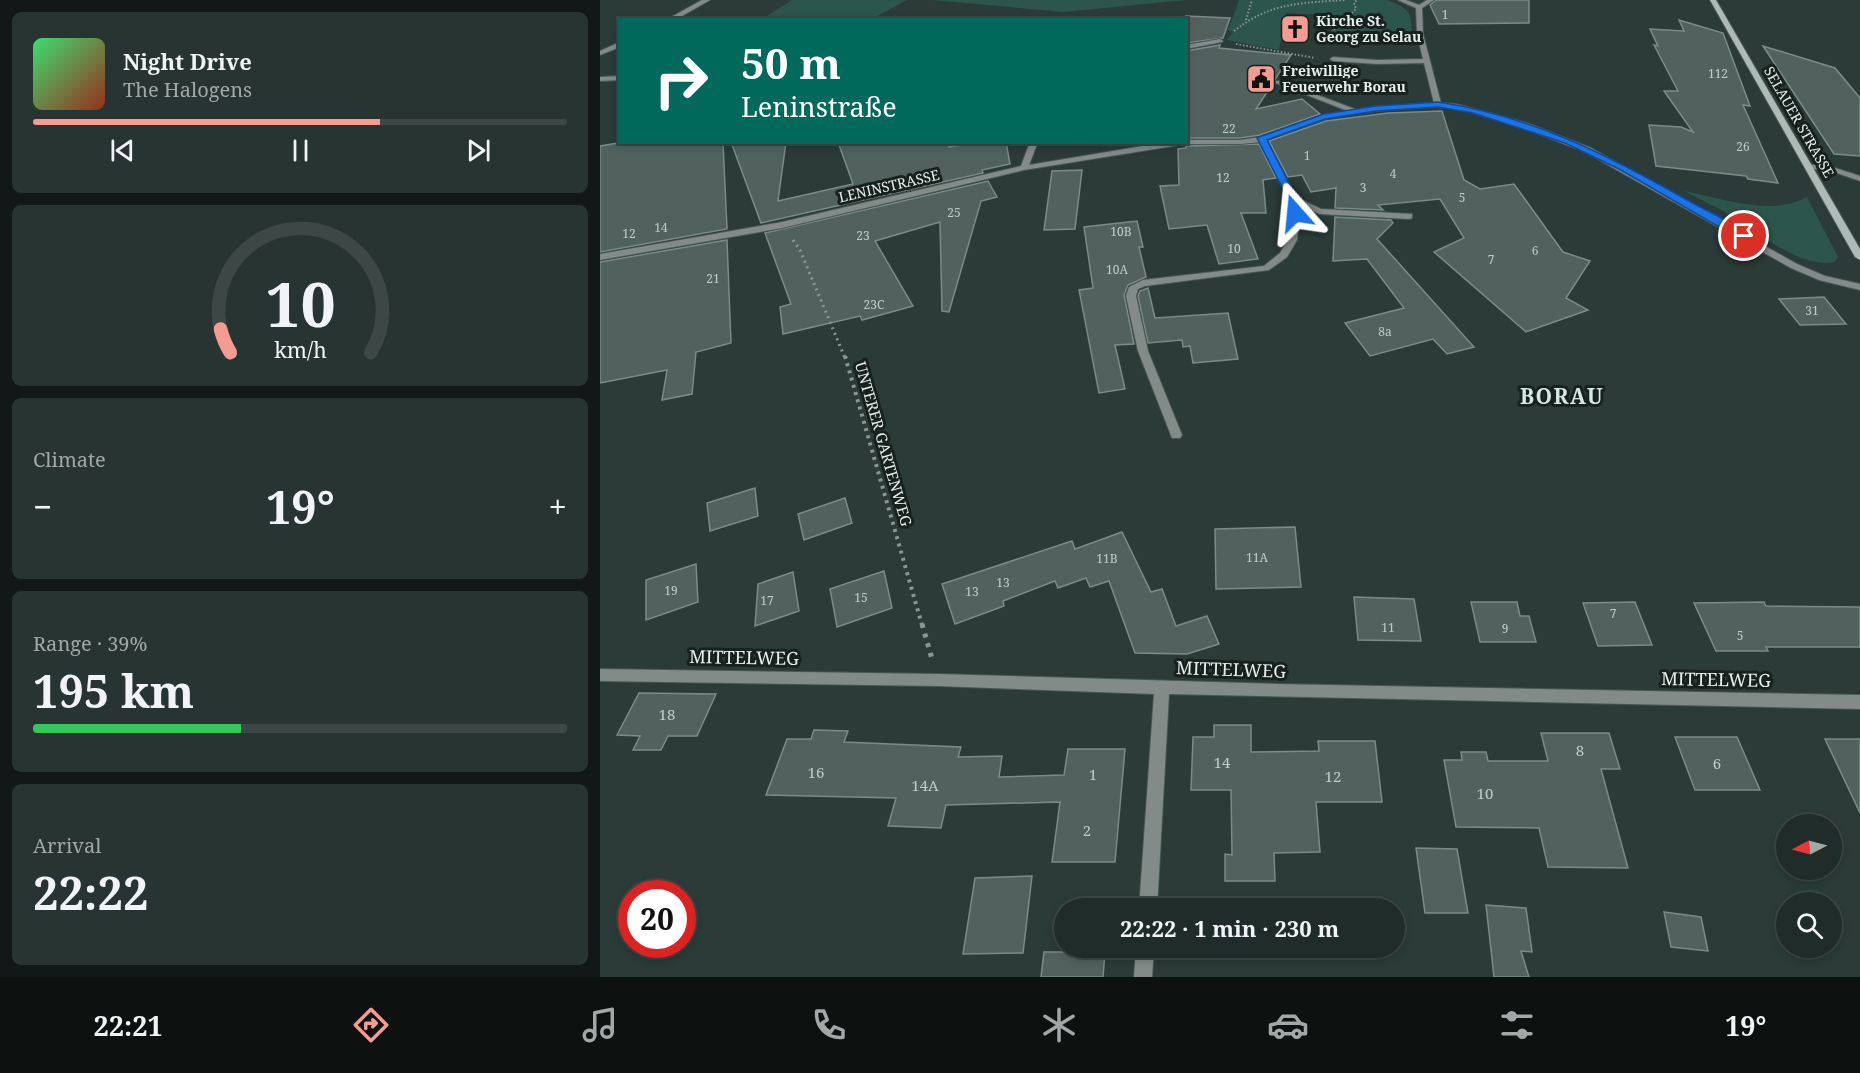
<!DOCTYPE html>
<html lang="en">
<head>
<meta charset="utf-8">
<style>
	:root { --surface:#202c29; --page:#283431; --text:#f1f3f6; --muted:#a2a7a8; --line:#3d4846; --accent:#f59c92 }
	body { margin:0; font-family:"Noto Serif",serif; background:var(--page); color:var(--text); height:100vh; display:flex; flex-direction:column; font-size:22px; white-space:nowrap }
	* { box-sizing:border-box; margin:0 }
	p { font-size:20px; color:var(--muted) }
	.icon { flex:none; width:33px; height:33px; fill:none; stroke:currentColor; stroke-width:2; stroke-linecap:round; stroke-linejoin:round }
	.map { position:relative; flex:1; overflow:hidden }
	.sheet { display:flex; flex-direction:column; gap:12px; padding:12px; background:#121817; width:600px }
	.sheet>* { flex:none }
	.hud { position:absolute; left:18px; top:18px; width:570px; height:126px; border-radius:0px; box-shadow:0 3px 9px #0003,0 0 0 2px var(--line); background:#00695c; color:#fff; overflow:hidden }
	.needle { width:39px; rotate:264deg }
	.controls { position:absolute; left:1176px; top:814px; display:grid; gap:12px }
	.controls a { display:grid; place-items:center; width:66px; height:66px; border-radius:50%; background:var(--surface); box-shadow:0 3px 9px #0003,0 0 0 2px var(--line); font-size:30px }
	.speed { position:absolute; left:18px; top:880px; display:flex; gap:12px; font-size:30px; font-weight:700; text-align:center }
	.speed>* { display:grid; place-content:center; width:78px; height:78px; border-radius:50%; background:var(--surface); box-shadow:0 3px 9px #0003,0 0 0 2px var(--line); line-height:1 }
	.speed .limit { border:9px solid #d22; background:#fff; color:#111 }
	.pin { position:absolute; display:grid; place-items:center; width:51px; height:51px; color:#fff; margin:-26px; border:3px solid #fff; border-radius:50%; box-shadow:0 2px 6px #0007 }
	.me { position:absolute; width:66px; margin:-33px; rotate:342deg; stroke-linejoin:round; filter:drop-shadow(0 0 4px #0008) }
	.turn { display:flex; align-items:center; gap:21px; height:126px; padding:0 24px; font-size:27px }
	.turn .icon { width:78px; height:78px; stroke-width:2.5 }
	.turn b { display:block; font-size:42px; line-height:51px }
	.big { font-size:45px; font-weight:700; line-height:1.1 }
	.sheet .widget { flex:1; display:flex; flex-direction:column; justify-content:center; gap:9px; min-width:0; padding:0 21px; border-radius:9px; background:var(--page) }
	.sheet .dial { align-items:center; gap:0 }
	.dial svg { height:156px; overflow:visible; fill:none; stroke:var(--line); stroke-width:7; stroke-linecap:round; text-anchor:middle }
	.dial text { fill:var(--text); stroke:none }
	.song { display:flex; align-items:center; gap:18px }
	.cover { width:72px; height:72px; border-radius:9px; background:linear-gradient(135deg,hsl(140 70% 55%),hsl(10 70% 35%)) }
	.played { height:6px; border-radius:3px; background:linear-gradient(90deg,var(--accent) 65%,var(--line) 65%) }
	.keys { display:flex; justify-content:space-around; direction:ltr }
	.heat { display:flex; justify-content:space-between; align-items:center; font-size:33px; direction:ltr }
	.charge { height:9px; border-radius:4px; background:linear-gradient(90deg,#34c759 39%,var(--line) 0) }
	.trip { position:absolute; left:454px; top:898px; width:351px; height:60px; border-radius:30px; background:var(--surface); box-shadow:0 3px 9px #0003,0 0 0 2px var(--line); font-weight:700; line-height:60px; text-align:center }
	.tabs { display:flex; height:96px; justify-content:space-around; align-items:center; background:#0d1210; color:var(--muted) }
	.tabs .icon { width:42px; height:42px }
	.tabs .on { color:var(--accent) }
	.tabs b { font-size:27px; color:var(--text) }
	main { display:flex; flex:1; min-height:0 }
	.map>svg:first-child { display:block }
	.green { fill:#2c554b }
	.building { fill:#51625e; stroke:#798c87; stroke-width:1.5 }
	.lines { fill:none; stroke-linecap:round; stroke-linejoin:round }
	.service-casing { stroke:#495854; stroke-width:2 }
	.minor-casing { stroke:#495854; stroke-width:2 }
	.secondary-casing { stroke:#495854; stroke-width:2 }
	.path-far3 { stroke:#899693; stroke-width:2; stroke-dasharray:1.5 2; stroke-linecap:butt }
	.path-far2 { stroke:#899693; stroke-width:3; stroke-dasharray:2 4; stroke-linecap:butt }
	.path-far1 { stroke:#899693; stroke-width:4; stroke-dasharray:3 4.5; stroke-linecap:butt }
	.path { stroke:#899693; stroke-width:5; stroke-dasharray:4 6; stroke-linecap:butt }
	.service { fill:#838b88; fill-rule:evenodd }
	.minor { fill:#838b88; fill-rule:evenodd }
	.secondary { fill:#adbab6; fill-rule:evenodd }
	.route { fill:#1a73e8; stroke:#114b97; stroke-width:1.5 }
	.labels { text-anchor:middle; stroke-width:6; stroke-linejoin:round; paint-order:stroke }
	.number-label { font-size:12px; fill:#c0ccc8 }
	.far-poi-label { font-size:14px; font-weight:bold; fill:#e5efec; stroke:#19211f; text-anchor:start }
	.far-street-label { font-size:14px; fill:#e5efec; stroke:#19211f }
	.street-label { font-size:15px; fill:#e5efec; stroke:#19211f }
	.near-number-label { font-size:15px; fill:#c0ccc8 }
	.near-street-label { font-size:18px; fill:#e5efec; stroke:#19211f }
	.district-label { font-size:21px; font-weight:bold; letter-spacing:1.5px; fill:#d5e9e4; stroke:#19211f }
</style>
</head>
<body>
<main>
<section class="sheet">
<div class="widget">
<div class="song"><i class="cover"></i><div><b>Night Drive</b><p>The Halogens</p></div></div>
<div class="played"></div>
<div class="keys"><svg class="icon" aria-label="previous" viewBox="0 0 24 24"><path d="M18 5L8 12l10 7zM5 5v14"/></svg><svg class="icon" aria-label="pause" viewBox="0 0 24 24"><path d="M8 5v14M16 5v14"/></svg><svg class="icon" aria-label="next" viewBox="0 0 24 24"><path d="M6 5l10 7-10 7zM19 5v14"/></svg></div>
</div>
<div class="widget dial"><svg viewBox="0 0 100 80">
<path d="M14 69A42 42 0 1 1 86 69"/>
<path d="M14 69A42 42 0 0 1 9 57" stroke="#f59c92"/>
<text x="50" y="56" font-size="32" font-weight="700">10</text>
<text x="50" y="72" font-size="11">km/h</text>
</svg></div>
<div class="widget"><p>Climate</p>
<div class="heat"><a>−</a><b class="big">19°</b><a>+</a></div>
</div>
<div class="widget"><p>Range · 39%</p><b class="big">195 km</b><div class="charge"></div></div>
<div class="widget"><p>Arrival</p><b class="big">22:22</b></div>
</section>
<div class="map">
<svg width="1260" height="977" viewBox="0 0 1260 977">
	<rect width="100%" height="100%" fill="#2b3b37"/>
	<g class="green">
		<path d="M192,0h115l-35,19h-110z"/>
		<path d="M332,0h254l-122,12z"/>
		<path d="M639,0h148c24,10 24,10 25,36l-31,-2 -47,3 -7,-22 -41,-2 -7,37 -52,-10 6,-8 -5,-2z"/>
		<path d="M1084,191c37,7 88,26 123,6l31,60 -3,5c-34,7 -77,-29 -105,-47 -15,-9 -31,-16 -46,-24z"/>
	</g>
	<g class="building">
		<path d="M836,0h93v23l-90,1 -9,-19z"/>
		<path d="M586,16l44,2 -7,20 -37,5z"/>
		<path d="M1079,20l44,13 27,73 -7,-1 35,78 -30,-4 -2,-3 -90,-10 -7,-41 32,2 12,5 -29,-41h14l-24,-46 4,1 -8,-17 34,2z"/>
		<path d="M620,45l-1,3 72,7 -35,54 46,-10 18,15 -60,21 -20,3h-54v-87z"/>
		<path d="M1163,46l72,22 25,30v58l-26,-2z"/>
		<path d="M842,111l22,69 16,9 34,-5 49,68 27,9 -24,37 22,12 -62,22 -92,-80 30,-14 -24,-39 -62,6 5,5 -48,-2 1,-20 -25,4 -9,-17 -14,2 -19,-36 57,-20 62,-8z"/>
		<path d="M24,142h99l4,87 -127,23v-106z"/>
		<path d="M131,142h55l-8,59 75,-17 -15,-42h111v5l31,-5h26l4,22 -28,6 1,3 -222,50z"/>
		<path d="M659,144l17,34 -13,2 3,33h-25l17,46 -39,5 -12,-39 -38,4 -9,-43 19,-1 -1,-36 8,-1v-2z"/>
		<path d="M482,170l-7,59 -31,1 8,-59z"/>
		<path d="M388,181l9,16 -16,4 -32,111 -7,-1 -2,-89 -65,19 38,65 -51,14 -2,-4 -77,18 -3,-27 11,-3 -26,-71z"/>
		<path d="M735,217l56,3 2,3 -16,16 97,108 -27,7 -14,-15 -63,17 -25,-33 59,-15 -37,-49 -34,2z"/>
		<path d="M537,221l6,26h-4l7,30 -18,8 -4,10 10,49 -19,1 10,44 -26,4 -20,-103 14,-2 -9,-61z"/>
		<path d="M127,240l4,103 -35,9 -4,42 -30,6 5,-30 -67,13v-121z"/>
		<path d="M548,288l7,30 73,-5 10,46 -45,4 -3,-17 -7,1 -1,-7 -34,3 -10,-47 2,-5z"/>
		<path d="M1224,297l22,27 -46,1 -21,-26z"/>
		<path d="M155,488l3,28 -48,15 -3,-28z"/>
		<path d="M245,498l7,25 -48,17 -6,-26z"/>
		<path d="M695,527l6,60 -85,2 -1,-60z"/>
		<path d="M522,532l29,60 11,-3 14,37 31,-10 12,28 -32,10 -52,-1 -26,-72 -19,6 -4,-9 -28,10 -3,-7 -52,20 1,5 -49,18 -13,-40 130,-43 3,8z"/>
		<path d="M96,564l2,38 -52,18v-40z"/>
		<path d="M284,571l8,37 -55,19 -7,-38z"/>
		<path d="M193,572l6,39 -44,15 3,-42z"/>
		<path d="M754,597l60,2 7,42 -63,-1z"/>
		<path d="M871,602h46l3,14h9l7,26h-56z"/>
		<path d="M1035,602l17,43 -54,1 -15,-43z"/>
		<path d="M1164,602l2,4 94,1v40h-94l2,4h-52l-22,-48z"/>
		<path d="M39,693l77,1 -19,42h-29l-7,14h-28l7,-14 -23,-1z"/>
		<path d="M614,725h37v27l68,-1 -1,-10h57l7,61h-66l4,50 -46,1 1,28h-50v-27l7,1 -1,-65h-40l2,-53h21z"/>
		<path d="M214,730l34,1 -4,11 117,5 -3,10 44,-1 -3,21 65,-2 4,-26h57l-10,113h-63l8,-60 -114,3 -5,23 -53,-2 8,-28 -130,-3 21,-56h24z"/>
		<path d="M941,733h68l11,36h-19l27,99 -80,-1 -9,-39 -83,-1 -12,-67h18l-1,-8h25l2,9h60z"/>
		<path d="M1075,737h62l23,53h-65z"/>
		<path d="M1225,739h35v74z"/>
		<path d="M816,848l41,1 11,64h-43z"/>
		<path d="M432,876l-9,77 -60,1 12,-76z"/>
		<path d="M886,905l40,3 6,44 -11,-1 8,26h-35z"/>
		<path d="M1064,912l37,5 7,34 -37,-4z"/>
		<path d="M444,952h61l-2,25h-62z"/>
	</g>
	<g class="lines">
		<g class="service-casing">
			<g id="service">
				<path d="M676,81h4l80,30 -7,2 -77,-30z"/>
				<path d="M1206,164l26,3 28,9v5l-29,-10 -25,-3z"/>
				<path d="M693,196l4,3 2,22 -2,19 -10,17 -18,13 -124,16 -7,3 -2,7 12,55 34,84 -2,3h-8l-34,-87 -12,-55 3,-9 14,-7 121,-14 16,-13 8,-13 3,-19 -2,-22z"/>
			</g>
		</g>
		<g class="minor-casing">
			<g id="minor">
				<path d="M102,0h8l-35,20h-9z"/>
				<path d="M798,0h8l13,5 8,-5h7l-12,8 1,26 18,69 15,1 71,19 64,25 206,116 28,12 35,8v6l-41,-10 -28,-12 -206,-116 -64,-25 -65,-19 -28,-1 -52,4 -51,8 -59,21 30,57 25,12 91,5v4l-3,1 -90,-5 -29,-13 -30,-59 -20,2h-54l-162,26 -242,58 -182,32v-6l182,-32 239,-56 9,-24h8l-9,23 138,-23h19v-2h54l21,-3 63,-22 52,-8 58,-4 -10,-40 -47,1 -44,-3 -3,-2 3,-2 44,3 46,-1 -6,-25 -1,-26z"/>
				<path d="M620,39l3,2 -1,1 -36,7v-4z"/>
				<path d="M20,42v5l-20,8v-4z"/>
				<path d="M20,76v4l-20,1v-4z"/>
				<path d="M0,669l338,5 339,10 583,11v14l-691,-15 -12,215h-18l15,-215 -216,-8 -338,-5z"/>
				<path d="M536,948h18l-2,29h-18z"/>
			</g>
		</g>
		<g class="secondary-casing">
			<path id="secondary" d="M1110,0h6l144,249v11l-5,-3z"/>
		</g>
		<g class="path-far3">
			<path d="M646,20l6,-20"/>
			<path d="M634,31c37,-29 67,-28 112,-31"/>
			<path d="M729,43l-3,-6 30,-28 -2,-6 3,-3"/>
			<path d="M636,44l79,14"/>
		</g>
		<path class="path-far2" d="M193,240l7,10 45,108"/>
		<path class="path-far1" d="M245,356l77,269"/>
		<path class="path" d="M322,624l10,35"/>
		<use href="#service" class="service"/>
		<use href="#minor" class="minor"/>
		<use href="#secondary" class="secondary"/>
	</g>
	<path class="route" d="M838,102c94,14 170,53 251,99 19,11 45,21 60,35l-9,3 -121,-70 -54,-26 -92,-30 -35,-6 -62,4 -51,8 -58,21 30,59 3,14 -9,2 -3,-16 -31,-61 2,-1 65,-23 52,-8z"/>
	<defs>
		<g id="church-square" transform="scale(1.5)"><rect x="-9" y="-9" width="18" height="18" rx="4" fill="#f59c92" stroke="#19211f"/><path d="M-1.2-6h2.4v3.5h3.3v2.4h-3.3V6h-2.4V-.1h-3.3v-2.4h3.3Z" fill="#111"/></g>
		<g id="civic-square" transform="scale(1.5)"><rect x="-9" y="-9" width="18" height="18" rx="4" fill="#f59c92" stroke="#19211f"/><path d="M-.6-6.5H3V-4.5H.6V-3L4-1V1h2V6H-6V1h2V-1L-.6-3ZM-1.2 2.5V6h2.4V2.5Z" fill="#111"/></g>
	</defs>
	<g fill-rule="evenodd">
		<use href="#church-square" x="695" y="29"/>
		<use href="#civic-square" x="661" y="79"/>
	</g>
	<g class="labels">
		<g class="number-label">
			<text x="845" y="19">1</text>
			<text x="1118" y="78">112</text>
			<text x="629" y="133">22</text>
			<text x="1143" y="151">26</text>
			<text x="707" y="160">1</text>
			<text x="793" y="178">4</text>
			<text x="623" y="182">12</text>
			<text x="763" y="192">3</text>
			<text x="862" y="202">5</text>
			<text x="354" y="217">25</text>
			<text x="61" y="232">14</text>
			<text x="521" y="236">10B</text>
			<text x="29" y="238">12</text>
			<text x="263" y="240">23</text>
			<text x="634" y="253">10</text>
			<text x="935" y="255">6</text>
			<text x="891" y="264">7</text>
			<text x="517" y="274">10A</text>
			<text x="113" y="283">21</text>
			<text x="274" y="309">23C</text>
			<text x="1212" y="315">31</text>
			<text x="785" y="336">8a</text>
			<text x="657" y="562">11A</text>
			<text x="507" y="563">11B</text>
			<text x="403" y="587">13</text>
			<text x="71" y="595">19</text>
			<text x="372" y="596">13</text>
			<text x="261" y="602">15</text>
			<text x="167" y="605">17</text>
			<text x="1013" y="618">7</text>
			<text x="788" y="632">11</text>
			<text x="905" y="633">9</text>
			<text x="1140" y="640">5</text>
		</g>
		<g class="far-poi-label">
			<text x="716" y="26">Kirche St.<tspan x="716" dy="16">Georg zu Selau</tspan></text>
			<text x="682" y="76">Freiwillige<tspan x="682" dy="16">Feuerwehr Borau</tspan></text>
		</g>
		<g class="far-street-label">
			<text transform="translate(1199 122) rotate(60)" y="5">SELAUER STRASSE</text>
			<text transform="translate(289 186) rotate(-13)" y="5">LENINSTRASSE</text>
		</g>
		<g class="street-label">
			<text transform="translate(283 444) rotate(74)" y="5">UNTERER GARTENWEG</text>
		</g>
		<g class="near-number-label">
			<text x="67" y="720">18</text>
			<text x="980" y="756">8</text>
			<text x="622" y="768">14</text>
			<text x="1117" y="769">6</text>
			<text x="216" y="778">16</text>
			<text x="493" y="780">1</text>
			<text x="733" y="782">12</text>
			<text x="325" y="791">14A</text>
			<text x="885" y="799">10</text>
			<text x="487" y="836">2</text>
		</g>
		<g class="near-street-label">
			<text transform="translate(144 658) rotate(1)" y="6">MITTELWEG</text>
			<text transform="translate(631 670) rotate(2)" y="6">MITTELWEG</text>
			<text transform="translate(1116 680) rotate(1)" y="6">MITTELWEG</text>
		</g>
		<g class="district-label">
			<text x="962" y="404">BORAU</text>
		</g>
	</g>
</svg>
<div class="controls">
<a><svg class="needle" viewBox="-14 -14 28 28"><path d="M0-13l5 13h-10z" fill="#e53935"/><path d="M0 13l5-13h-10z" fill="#a2a7a8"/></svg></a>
<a><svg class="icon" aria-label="search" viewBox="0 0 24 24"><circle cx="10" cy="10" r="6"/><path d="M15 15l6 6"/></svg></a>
</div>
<div class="speed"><div class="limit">20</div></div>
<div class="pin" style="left:1144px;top:236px;background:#d93025"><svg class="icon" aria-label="arrive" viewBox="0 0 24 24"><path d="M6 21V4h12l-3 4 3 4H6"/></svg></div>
<svg class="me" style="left:695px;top:213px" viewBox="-20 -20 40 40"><path d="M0-17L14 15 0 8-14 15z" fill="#1a73e8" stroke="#fff" stroke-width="4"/></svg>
<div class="trip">22:22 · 1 min · 230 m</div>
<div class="hud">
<div class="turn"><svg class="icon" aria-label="right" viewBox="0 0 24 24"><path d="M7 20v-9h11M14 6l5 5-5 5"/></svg><div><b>50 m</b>Leninstraße</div></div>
</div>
</div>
</main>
<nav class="tabs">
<b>22:21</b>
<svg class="icon on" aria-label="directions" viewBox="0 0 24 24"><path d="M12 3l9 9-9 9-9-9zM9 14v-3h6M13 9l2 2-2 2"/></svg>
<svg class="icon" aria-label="music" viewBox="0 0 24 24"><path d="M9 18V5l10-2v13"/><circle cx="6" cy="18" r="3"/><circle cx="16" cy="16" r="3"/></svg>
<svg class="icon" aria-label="phone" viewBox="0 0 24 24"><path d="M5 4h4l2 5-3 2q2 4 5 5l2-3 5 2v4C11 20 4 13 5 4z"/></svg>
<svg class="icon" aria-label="climate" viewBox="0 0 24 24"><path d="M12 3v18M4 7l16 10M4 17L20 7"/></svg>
<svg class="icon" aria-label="car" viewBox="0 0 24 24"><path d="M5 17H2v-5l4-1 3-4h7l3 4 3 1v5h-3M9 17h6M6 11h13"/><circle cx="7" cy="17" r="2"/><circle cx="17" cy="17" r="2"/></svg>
<svg class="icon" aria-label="filters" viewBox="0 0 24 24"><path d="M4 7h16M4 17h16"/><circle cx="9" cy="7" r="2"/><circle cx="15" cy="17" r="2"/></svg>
<b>19°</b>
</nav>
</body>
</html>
